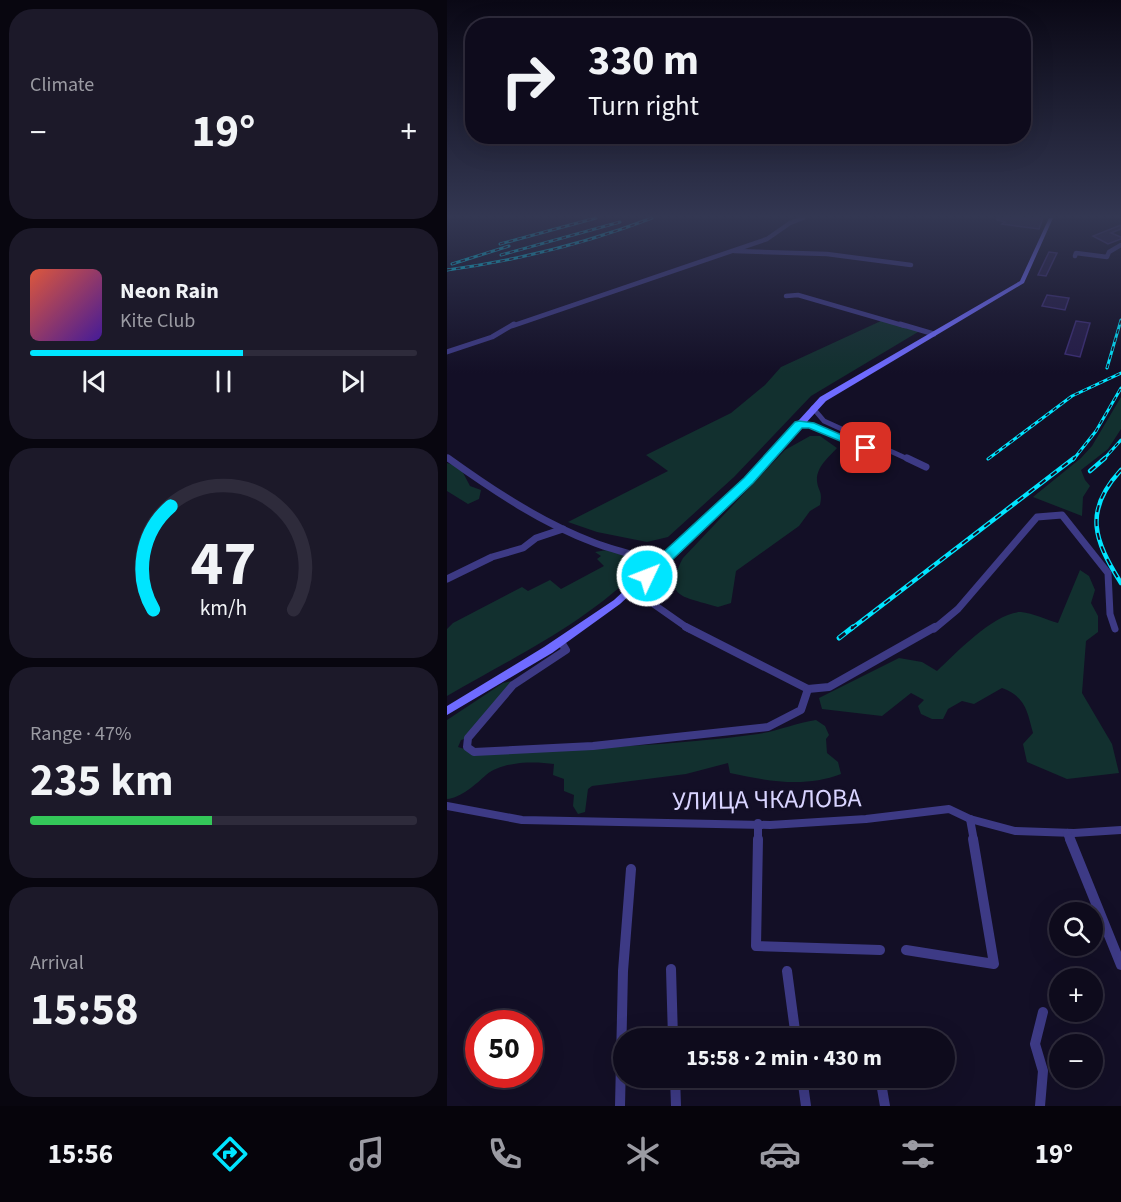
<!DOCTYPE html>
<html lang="en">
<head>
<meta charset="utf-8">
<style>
	:root { --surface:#0e0b1c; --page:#1c1929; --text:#f1f3f6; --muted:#9b9ba3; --line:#2e2b3b; --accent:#00e5ff }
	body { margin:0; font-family:"Source Sans 3",sans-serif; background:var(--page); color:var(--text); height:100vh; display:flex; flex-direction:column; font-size:22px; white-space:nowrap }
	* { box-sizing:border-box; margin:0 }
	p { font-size:20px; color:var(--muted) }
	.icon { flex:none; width:33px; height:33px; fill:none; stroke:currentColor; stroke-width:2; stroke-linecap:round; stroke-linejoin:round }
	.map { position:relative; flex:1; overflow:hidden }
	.sheet { display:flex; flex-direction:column; gap:9px; padding:9px; background:#08060f; width:447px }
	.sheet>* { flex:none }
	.guide { position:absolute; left:18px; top:18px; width:566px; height:126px; border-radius:24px; box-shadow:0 6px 24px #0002,0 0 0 2px var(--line); background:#0e0b1c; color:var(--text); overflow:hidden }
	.fabs { position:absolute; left:602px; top:902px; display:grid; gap:12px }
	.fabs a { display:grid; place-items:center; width:54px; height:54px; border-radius:50%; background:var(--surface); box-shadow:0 6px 24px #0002,0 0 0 2px var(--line); font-size:30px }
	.speed { position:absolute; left:18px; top:1010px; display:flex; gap:12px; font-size:30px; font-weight:700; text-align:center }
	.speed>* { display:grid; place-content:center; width:78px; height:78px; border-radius:50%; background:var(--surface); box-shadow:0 6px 24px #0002,0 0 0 2px var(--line); line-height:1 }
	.speed .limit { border:9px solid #d22; background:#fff; color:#111 }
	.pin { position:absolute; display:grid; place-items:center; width:51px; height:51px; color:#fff; margin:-26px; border-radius:12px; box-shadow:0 3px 9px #0006 }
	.me { position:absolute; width:66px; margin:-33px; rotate:47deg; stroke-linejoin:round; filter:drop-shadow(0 0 4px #0008) }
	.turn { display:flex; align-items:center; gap:21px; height:126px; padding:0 24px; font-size:27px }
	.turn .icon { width:78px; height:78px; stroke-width:2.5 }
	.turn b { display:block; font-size:42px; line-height:51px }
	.big { font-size:45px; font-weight:700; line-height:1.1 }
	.sheet .card { flex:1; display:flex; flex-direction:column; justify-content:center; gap:9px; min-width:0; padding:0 21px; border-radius:24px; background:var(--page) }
	.sheet .dial { align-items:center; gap:0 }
	.dial svg { height:156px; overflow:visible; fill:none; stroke:var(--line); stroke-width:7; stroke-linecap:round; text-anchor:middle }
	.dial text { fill:var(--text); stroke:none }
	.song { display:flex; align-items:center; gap:18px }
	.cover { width:72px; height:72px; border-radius:9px; background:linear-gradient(135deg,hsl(10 70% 55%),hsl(260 70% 35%)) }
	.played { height:6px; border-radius:3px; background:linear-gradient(90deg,var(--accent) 55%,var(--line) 55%) }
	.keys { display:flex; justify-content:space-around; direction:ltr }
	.heat { display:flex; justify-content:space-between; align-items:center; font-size:33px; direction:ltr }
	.charge { height:9px; border-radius:4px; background:linear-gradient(90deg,#34c759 47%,var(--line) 0) }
	.trip { position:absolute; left:166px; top:1028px; width:342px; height:60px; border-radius:30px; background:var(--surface); box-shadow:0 6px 24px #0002,0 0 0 2px var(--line); font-weight:700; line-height:60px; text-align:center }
	.tabs { display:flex; height:96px; justify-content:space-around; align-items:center; background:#06040b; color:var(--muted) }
	.tabs .icon { width:42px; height:42px }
	.tabs .on { color:var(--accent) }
	.tabs b { font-size:27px; color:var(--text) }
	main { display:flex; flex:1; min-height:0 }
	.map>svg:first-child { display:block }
	.green { fill:#12302f }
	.building { fill:#241b47; stroke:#3b2d73; stroke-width:1.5 }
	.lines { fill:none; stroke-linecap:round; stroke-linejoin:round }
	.minor-far4 { stroke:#3d3a85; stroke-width:4.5 }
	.minor-far3 { stroke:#3d3a85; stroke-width:5 }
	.minor-far2 { stroke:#3d3a85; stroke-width:7 }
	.minor-far1 { stroke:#3d3a85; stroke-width:8 }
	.minor { stroke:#3d3a85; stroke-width:10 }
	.secondary { fill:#6f6bff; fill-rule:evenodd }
	.rail-far2-casing { stroke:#00e5ff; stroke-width:3 }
	.rail-far1-casing { stroke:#00e5ff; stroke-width:4.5 }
	.rail-casing { stroke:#00e5ff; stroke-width:5 }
	.rail-far2 { stroke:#130f26; stroke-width:1.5; stroke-dasharray:4.5; stroke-linecap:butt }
	.rail-far1 { stroke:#130f26; stroke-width:2; stroke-dasharray:7; stroke-linecap:butt }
	.rail { stroke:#130f26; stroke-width:3; stroke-dasharray:8; stroke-linecap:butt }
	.route { fill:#00e5ff; stroke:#0095a6; stroke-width:1.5 }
	.labels { text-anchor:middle; stroke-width:6; stroke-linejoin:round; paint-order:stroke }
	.near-street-label { font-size:26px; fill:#d9d4ff; stroke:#130f26 }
</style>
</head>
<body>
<main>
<section class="sheet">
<div class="card"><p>Climate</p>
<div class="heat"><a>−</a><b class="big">19°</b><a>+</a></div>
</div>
<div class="card">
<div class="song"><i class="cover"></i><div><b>Neon Rain</b><p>Kite Club</p></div></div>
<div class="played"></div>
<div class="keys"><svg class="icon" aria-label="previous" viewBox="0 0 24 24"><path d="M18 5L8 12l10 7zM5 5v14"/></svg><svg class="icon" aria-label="pause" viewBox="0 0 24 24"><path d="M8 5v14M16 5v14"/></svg><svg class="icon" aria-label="next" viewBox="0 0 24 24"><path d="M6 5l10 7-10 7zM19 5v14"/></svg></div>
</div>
<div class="card dial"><svg viewBox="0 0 100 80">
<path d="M14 69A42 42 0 1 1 86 69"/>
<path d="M14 69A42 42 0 0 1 23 16" stroke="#00e5ff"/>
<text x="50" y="56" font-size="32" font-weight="700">47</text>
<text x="50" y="72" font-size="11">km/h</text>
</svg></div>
<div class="card"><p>Range · 47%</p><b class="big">235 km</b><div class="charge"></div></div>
<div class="card"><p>Arrival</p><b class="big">15:58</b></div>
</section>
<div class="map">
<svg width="674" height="1106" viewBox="0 0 674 1106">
	<rect width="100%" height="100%" fill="#130f26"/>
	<g class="green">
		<path d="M436,320l35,10v2l-107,64 -77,81 -66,60 -21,5 -50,-10 -29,-10 100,-51 -22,-16 85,-42 34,-28 16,-18z"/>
		<path d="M674,397v32l-13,20 -27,21 4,10 5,6 -7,11 -1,19 -49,-19 48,-39 11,-12z"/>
		<path d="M363,436h10l17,12c-8,9 -21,19 -20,33 1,11 6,9 3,24l-10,6 -11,15 -63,45 -5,32 -13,4c-34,-11 -57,-8 -35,-49l102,-108z"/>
		<path d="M0,463l13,4 10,19 11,4 -2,9 -11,5 -21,-13z"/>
		<path d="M160,550l32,9 2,8c-54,56 -127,90 -194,129v-67l6,-6 69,-36 6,4 22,-11 11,9 43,-23 -7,-7 4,-3 -6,-4z"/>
		<path d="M633,570l9,6 6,14 -4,13 7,13v16l-12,9 -4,52 30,51 7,29 -52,6 -40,-17 -4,-18 10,-11c-6,-22 -7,-36 -31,-45l-28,16 -12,-3 -14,8 -5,10h-11l-11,-5 -3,-8 6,-6 -13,-7 -29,23 -60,-7 -3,-11 80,-40 23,4 15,9c19,-18 58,-59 84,-59 12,1 26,8 37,11z"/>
		<path d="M65,681l-42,56 -9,3 -3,7 16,5c95,-3 189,-5 284,-18 20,-3 38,-11 58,-14l9,6 4,9 -3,4 1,14 11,9 3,12c-36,14 -74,7 -111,-1l-2,-10 -42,11 -94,12 -4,3 -3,23 -7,2 -5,-8 1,-11 -10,-4v-12l-11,-4 1,-11c-20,-3 -51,-3 -68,11 -10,9 -25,23 -39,24v-79l56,-37z"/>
	</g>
	<g class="building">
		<path d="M550,218h46l-4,11 -37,-5 3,-2 -8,-2z"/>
		<path d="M674,225v4l-10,4 10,4v2l-13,5 -15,-8z"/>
		<path d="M602,252l8,1 -11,23 -8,-1z"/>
		<path d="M600,295l22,3 -4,12 -23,-4z"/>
		<path d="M629,321l14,2 -10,34 -15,-3z"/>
	</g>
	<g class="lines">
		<g class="minor-far4">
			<path d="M287,251l93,3 84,11"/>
			<path d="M628,256l1,-3 31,4 2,-5 12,-7"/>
			<path d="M339,296l12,-1 107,31"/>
			<path d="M65,326l255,-87 23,-16 13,-5"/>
		</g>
		<g class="minor-far3">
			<path d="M453,324l34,10"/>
			<path d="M0,352l45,-15 22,-13"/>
			<path d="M366,408l11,13 86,39"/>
			<path d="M352,425h11l70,29 7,6"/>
			<path d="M0,458l3,2"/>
		</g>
		<g class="minor-far2">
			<path d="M1,458c46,33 94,65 147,85 21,8 44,13 66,19"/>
			<path d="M460,458l19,9"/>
			<path d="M439,465l1,-7"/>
			<path d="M0,579l45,-22 31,-9 13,-10 27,-9"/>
			<path d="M185,589l57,40"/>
			<path d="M487,629l24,-20 79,-92 25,-2 46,58 2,41 5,15"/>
		</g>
		<g class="minor-far1">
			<path d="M239,627l122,62 21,-2 106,-60"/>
			<path d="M114,642l5,8 -53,35 -45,53 -1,9 7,5 119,-6 175,-19 33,-17 7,-21"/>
			<path d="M0,806l75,14 248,5 96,-6 83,-10 21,10 45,12 59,2 47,-3"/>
			<path d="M523,819l4,22"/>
			<path d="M620,833l3,8"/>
			<path d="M311,841v-18"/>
		</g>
		<g class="minor">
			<path d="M311,839l-2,107 124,4"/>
			<path d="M623,839l51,126"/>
			<path d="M459,950l88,14 -21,-125"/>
			<path d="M224,969l2,69"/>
			<path d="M340,971l9,67"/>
			<path d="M228,1077l1,29"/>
			<path d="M355,1077l4,29"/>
			<path d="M433,1077l5,29"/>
			<path d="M173,1106l3,-135 8,-102"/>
			<path d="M593,1106l3,-35 -8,-27 8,-32"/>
		</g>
		<path class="secondary" d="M602,218h4l-29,65 -198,118 -74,81 -132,122 -68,49 -105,62v-9l97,-59 70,-47 132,-122 74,-81 200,-116z"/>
		<g class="rail-far2-casing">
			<g id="rail-far2">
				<path d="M53,244l96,-26"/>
				<path d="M54,255l119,-33"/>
				<path d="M5,264l57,-18"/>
				<path d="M0,270c72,-10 137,-26 205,-52"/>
				<path d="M660,368l14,-48"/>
				<path d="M541,459l84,-63 49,-23"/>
				<path d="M626,460l23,-29 25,-43"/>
				<path d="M656,460l18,-20"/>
			</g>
		</g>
		<g class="rail-far1-casing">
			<g id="rail-far1">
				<path d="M674,470c-38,41 -27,70 0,113"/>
				<path d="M643,471l15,-13"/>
				<path d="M404,629l223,-171"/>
			</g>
		</g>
		<g class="rail-casing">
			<path id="rail" d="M392,638l14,-11"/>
		</g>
		<use href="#rail-far2" class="rail-far2"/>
		<use href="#rail-far1" class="rail-far1"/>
		<use href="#rail" class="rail"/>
	</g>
	<linearGradient id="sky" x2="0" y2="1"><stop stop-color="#0a0815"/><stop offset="0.58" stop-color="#333752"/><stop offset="1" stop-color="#333752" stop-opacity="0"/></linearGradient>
	<rect width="674" height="373" fill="url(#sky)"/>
	<path class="route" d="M352,421l15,2 58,25 -6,3 -4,-1 -53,-22h-7l-49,55 -101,96h-10l-2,-3 2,-4 102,-94 51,-56z"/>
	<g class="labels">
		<g class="near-street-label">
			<text transform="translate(320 799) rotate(-1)" y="9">УЛИЦА ЧКАЛОВА</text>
		</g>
	</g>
</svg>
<div class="fabs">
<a><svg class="icon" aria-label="search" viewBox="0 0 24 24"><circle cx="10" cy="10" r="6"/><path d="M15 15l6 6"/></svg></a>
<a>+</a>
<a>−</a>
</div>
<div class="speed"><div class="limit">50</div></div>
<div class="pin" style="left:419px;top:448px;background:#d93025"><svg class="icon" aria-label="arrive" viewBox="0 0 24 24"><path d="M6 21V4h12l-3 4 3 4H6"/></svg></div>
<svg class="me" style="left:200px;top:576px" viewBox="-20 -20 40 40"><circle r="17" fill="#00e5ff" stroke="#fff" stroke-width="3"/><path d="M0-11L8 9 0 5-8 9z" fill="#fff"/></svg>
<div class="trip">15:58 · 2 min · 430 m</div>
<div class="guide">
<div class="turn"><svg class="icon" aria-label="right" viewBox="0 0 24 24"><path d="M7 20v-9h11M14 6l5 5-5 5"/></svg><div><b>330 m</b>Turn right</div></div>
</div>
</div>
</main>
<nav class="tabs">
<b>15:56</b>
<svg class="icon on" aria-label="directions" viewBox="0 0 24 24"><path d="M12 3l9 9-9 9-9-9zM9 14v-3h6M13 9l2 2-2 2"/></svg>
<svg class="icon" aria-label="music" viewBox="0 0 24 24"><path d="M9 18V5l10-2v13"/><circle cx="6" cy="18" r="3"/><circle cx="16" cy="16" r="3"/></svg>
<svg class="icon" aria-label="phone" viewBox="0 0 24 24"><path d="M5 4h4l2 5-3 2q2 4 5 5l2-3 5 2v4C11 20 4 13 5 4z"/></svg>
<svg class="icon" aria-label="climate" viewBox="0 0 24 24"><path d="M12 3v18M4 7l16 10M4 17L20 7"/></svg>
<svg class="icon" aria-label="car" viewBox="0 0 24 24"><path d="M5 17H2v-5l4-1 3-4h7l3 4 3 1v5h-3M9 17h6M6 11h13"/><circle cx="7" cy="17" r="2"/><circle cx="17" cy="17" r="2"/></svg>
<svg class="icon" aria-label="filters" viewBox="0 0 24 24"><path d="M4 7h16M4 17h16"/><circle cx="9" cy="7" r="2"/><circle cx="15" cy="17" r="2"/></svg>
<b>19°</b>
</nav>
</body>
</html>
